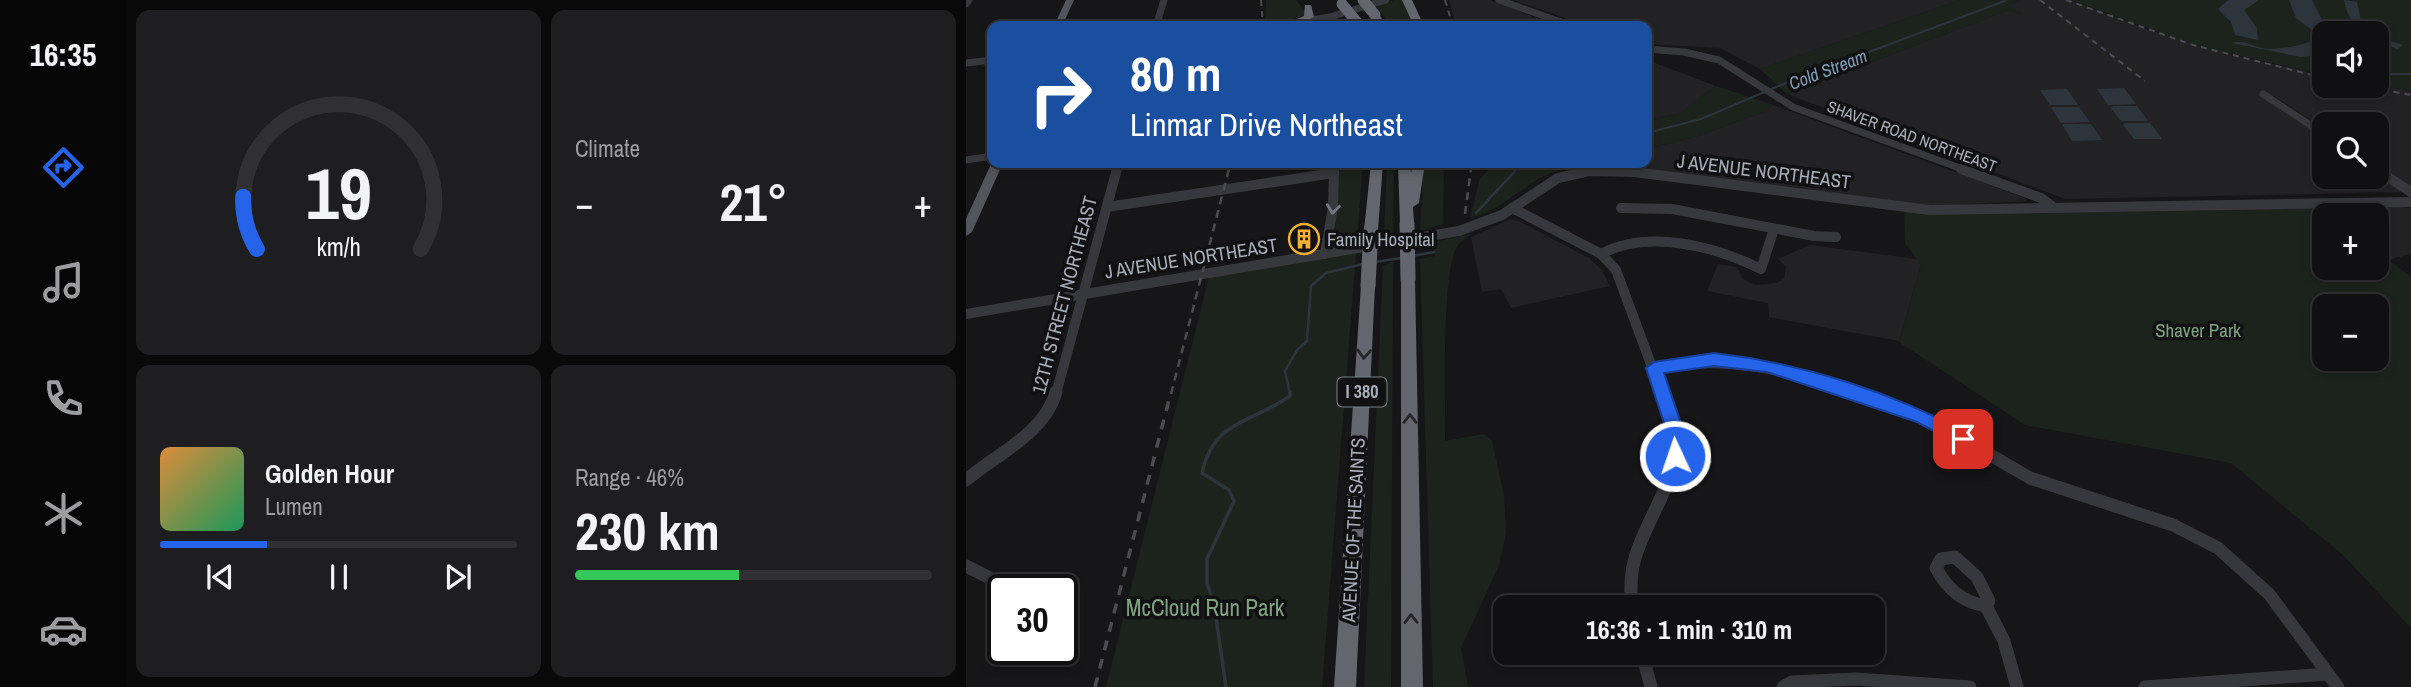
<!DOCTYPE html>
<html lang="en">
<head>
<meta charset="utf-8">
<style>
	:root { --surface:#101012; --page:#1e1e20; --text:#f1f3f6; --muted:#9c9d9f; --line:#303032; --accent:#2563eb }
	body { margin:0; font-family:"Archivo Narrow",sans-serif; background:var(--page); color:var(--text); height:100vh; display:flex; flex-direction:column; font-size:26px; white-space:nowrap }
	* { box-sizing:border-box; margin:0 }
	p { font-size:23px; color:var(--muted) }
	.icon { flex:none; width:38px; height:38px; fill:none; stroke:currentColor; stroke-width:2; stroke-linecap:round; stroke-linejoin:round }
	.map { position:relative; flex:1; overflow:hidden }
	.sheet { display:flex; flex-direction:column; gap:10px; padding:10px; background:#09090a; width:840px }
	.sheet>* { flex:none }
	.top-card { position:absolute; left:21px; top:21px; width:665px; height:147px; border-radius:14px; box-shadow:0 4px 10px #0003,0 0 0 2px var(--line); background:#1a4fa0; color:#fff; overflow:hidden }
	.controls { position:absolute; left:1346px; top:21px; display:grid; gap:14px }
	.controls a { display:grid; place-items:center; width:77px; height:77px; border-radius:14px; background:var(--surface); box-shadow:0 4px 10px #0003,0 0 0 2px var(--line); font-size:35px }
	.speed { position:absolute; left:21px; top:574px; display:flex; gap:14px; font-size:35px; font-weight:700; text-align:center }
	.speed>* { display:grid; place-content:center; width:91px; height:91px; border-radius:50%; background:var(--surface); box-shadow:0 4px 10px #0003,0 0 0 2px var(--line); line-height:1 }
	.speed .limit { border:4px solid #111; border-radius:10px; background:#fff; color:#111 }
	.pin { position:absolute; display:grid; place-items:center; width:60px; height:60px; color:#fff; margin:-30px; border-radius:14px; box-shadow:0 4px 10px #0006 }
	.me { position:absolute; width:77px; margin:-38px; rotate:357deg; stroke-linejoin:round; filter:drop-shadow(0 0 5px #0008) }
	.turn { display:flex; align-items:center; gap:24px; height:147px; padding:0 28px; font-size:32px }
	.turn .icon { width:91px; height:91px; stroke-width:2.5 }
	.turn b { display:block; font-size:49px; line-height:60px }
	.big { font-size:52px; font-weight:700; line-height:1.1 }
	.sheet .widget { flex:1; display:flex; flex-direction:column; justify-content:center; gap:10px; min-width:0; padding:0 24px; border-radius:14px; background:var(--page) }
	.sheet .dial { align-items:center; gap:0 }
	.dial svg { height:182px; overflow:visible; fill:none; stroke:var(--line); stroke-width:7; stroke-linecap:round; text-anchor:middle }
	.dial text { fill:var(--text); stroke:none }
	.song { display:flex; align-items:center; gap:21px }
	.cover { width:84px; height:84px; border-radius:10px; background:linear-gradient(135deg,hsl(30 70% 55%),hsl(150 70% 35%)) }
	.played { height:7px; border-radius:4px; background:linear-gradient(90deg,var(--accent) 30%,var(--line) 30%) }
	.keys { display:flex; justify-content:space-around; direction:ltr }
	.heat { display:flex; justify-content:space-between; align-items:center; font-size:38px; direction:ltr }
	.charge { height:10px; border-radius:5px; background:linear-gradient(90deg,#34c759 46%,var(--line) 0) }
	.sheet .tiles { flex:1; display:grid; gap:10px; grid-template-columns:repeat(2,1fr) }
	.trip { position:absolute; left:527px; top:595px; width:392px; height:70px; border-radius:14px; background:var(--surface); box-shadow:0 4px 10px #0003,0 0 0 2px var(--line); font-weight:700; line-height:70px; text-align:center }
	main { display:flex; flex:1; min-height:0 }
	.tabs { display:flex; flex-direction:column; width:126px; justify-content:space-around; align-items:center; background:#060607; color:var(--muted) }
	.tabs .icon { width:49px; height:49px }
	.tabs .selected { color:var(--accent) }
	.tabs b { font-size:32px; color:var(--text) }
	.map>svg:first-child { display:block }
	.built { fill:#222225 }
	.green { fill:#1c231d; fill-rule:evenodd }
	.water { fill:#2c353c }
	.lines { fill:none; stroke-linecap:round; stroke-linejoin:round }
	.stream-far2 { stroke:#2c353c; stroke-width:2 }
	.stream-far1 { stroke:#2c353c; stroke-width:2.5 }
	.stream { stroke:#2c353c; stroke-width:3.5 }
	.minor-far2 { stroke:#37383d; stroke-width:7 }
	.minor-far1 { stroke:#37383d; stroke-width:10 }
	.minor { stroke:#37383d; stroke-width:13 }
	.major { fill:#53555c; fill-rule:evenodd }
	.highway { fill:#63666e; fill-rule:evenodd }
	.rail-far2 { stroke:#4a4c52; stroke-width:2; stroke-dasharray:6 5; stroke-linecap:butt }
	.rail-far1 { stroke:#4a4c52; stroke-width:2.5; stroke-dasharray:8 6; stroke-linecap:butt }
	.rail { stroke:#4a4c52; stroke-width:3.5; stroke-dasharray:10 9; stroke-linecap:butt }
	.highway-bridge-far1 { stroke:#63666e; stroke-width:11 }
	.highway-bridge { stroke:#63666e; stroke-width:15 }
	.oneway { stroke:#757881 }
	.oneway2 { stroke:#26262a }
	.route { fill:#2563eb; stroke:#184099; stroke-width:2 }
	.labels { text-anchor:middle; stroke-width:7; stroke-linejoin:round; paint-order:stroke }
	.far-street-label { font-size:16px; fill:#a8adb8; stroke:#111113 }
	.far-water-label { font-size:18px; font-style:italic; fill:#7f9bb3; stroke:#111113 }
	.shield { fill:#111113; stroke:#7b7e86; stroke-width:2 }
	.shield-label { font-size:18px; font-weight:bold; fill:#a8adb8 }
	.street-label { font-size:19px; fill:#a8adb8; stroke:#111113 }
	.poi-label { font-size:19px; fill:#a8adb8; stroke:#111113; text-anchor:start }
	.park-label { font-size:19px; fill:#7fa381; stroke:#111113 }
	.near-park-label { font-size:23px; fill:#7fa381; stroke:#111113 }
</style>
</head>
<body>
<main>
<nav class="tabs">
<b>16:35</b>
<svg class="icon selected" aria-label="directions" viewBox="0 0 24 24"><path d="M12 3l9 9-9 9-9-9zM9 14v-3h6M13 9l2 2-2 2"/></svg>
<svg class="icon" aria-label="music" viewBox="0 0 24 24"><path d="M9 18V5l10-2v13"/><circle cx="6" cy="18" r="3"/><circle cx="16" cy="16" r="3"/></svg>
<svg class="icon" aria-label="phone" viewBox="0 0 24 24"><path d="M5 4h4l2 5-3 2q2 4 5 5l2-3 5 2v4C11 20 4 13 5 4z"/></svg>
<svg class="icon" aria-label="climate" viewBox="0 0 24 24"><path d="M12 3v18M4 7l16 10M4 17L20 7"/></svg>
<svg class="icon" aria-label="car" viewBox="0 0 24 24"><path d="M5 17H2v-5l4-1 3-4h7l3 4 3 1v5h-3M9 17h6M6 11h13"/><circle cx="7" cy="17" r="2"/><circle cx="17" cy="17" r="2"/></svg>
</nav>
<section class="sheet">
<div class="tiles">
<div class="widget dial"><svg viewBox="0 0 100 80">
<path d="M14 69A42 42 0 1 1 86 69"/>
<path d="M14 69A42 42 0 0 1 8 46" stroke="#2563eb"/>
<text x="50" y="56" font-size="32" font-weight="700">19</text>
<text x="50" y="72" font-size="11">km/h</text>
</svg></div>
<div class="widget"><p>Climate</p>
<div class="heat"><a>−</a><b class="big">21°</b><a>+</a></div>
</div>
<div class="widget">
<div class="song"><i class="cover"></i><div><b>Golden Hour</b><p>Lumen</p></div></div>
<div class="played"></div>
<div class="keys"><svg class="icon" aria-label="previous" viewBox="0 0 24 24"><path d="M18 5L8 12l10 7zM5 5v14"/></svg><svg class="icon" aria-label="pause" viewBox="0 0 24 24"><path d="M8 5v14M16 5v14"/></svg><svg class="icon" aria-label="next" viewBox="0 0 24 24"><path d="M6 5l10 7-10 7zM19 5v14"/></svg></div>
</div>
<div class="widget"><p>Range · 46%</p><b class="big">230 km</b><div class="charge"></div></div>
</div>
</section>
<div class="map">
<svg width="1445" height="687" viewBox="0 0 1445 687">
	<rect width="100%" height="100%" fill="#161618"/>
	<g class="built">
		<path d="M483,0h41l68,26h-102z"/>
		<path d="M548,0h446l-200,69 -40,-21 -73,-4v-18h-60z"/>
		<path d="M1055,0h51l77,30 92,27 83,18v11l53,-1 34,6v95l-34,-23 -1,-39h-52v5l-50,-33 -9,2 59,40v39h52l1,-3 27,18 -339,7 -278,-105 222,-84 11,5 -12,-9z"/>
		<path d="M681,60l69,26 -36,27 -33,8z"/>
		<path d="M807,105l252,93 2,3 -101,5 -278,-36 -1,-21 51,-13 68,-25z"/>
		<path d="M1432,207l13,1v46l-23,6 -11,-9 -1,-36h-48l-10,-7z"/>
		<path d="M545,219l8,2 70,37 13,12 8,16 -99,22 -10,-19 -19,3 -11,-55z"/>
		<path d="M843,245l108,14 4,6 -22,76 -130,-24 -1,-14 -61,-12 11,-27 19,3 6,12 12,6 21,-2 8,-4 2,-12 -8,-8z"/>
	</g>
	<g class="green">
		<path d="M300,0h30l10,12 -1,4 -40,9z"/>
		<path d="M428,0h11l11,26h-26l-13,-20z"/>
		<path d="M994,0h61l-12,6 15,7 -4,2 -11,-5 -222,84 -27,-25z"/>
		<path d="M1106,0h339v91l-34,-6 -1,-52h-52v42l-130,-30z"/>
		<path d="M750,86l57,19 -7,6 -68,25 -51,13v-28l33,-8z"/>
		<path d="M373,163h24l-6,77 -23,6z"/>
		<path d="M421,163h7l-1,72 -9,1z"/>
		<path d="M458,163h20l-1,61 -23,7z"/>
		<path d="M530,163h150l2,7c-34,-2 -77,-10 -108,8 -24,14 -42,33 -70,40l10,-40z"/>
		<path d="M1344,202l18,13h-4v53h52l1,-17 34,26v351l-68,-73 -112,-92 -206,-38 -126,-83 22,-77 -16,-22 -1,-35zM1358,306h52v53h-52z"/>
		<path d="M505,234c-4,4 -11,7 -15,14 -15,33 -10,151 -11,193l39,-7 8,7 12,54 2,38 -7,32 -38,83 7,39h-35l-13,-428 15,-3 -1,-8 -14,2v-5z"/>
		<path d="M390,253l-34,434h-216l103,-410z"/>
		<path d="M427,263l-2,424h-27l19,-422z"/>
	</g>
	<g class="water">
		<path d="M1262,0h31l-15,10 13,18 1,12 -23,-5 -4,-13 -13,-13z"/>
		<path d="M1323,0h23l11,22 14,11h-13v21l-23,3 -69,-14c15,-4 25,7 39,6 12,-1 29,-2 45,-10l1,-5 -21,-16z"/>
		<path d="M1378,0l13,2 4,19 29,20 13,4 -6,4 -20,-9 -1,-7c-19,0 -29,-16 -32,-33z"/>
		<path d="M1158,88l12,16 -28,1 -11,-16z"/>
		<path d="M1101,89l11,16h-28l-10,-15z"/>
		<path d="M1147,106h24l11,15h-27l-10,-13z"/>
		<path d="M1085,107h28l11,15 -29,1z"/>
		<path d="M1159,123h25l12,16h-28l-11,-14z"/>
		<path d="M1096,124h29l11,16 -30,1z"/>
	</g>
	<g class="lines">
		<g class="stream-far2">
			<path d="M1415,80l9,-6h21"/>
			<path d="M1410,84l4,-1"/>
			<path d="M681,133l54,-14 80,-34 226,-85"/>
			<path d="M548,170l13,-7"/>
		</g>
		<g class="stream-far1">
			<path d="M510,213l41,-44"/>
			<path d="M446,256l22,-4"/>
			<path d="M408,262l28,-4"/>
			<path d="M324,394l-5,-23 12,-21 10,-9 4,-55 15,-13 37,-9"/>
		</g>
		<path class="stream" d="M260,687l-12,-83 -7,-21v-24l27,-58 -5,-11 -27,-17c11,-53 50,-50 88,-77v-4"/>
		<g class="minor-far2">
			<path d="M533,0l73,26"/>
			<path d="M0,4l3,-4"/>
			<path d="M190,26l8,-26"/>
			<path d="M308,26l56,-9 56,-17"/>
			<path d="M681,49l37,3 35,8 74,47 172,63"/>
			<path d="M0,63l26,-3"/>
			<path d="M1297,94l61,40"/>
			<path d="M0,160l26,-4"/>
			<path d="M151,170l2,-7"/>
			<path d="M368,170v-7"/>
		</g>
		<g class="minor-far1">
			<path d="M995,169l80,29 11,8"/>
			<path d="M1410,169l35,23"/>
			<path d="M141,207l227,-34"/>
			<path d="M546,208l89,46 15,16 46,124"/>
			<path d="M655,208l51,1 142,27 22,1"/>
			<path d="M359,254l8,-47 1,-38"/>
			<path d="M635,254c48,-25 113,-8 160,15l13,-40"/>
			<path d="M0,314l493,-83 43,-16 56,-37 31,-7 46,1 295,38 481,-8"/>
			<path d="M688,368c72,-13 135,2 204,26"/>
			<path d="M90,394l61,-225"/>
		</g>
		<g class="minor">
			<path d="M887,392l81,30 96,56 143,47 45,23 51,46 69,93"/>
			<path d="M0,480c31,-26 79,-47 90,-88"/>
			<path d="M989,557l22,20 12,24 -3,5c-24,-4 -39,-17 -50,-38l5,-9z"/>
			<path d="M0,566l48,24"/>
			<path d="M1020,606l18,35 13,46"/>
			<path d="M665,607c0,-17 -1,-32 4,-49 11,-38 39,-72 40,-113 0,-19 -7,-36 -13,-53"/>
			<path d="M676,653l9,34"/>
			<path d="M817,687l9,-5 64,-3 114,8"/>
			<path d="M1179,687l183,-13"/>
		</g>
		<g class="major">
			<path d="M100,0h8l-12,26h-8z"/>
			<path d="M26,162l11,1 -31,69 -6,4v-17z"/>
		</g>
		<g class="highway">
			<path d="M436,0h10l12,26h-10z"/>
			<path d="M339,5h6l3,12 -16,9h-8v-4l14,-6z"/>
			<path d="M406,13h6l9,13h-10l-7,-11z"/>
			<path d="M405,163h12l-5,67 -7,4 -7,-4z"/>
			<path d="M432,163h12l1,10 2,-10h12l-6,40 -6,4 1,17 -7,4 -7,-4z"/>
			<path d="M442,274l7,5 8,408h-22v-408z"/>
			<path d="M402,281l7,5 -19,401h-22l27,-401z"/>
		</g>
		<g class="rail-far2">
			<path d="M295,0l2,26"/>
			<path d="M479,0l8,26"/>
			<path d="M1074,0l105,81"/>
			<path d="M1100,0l127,45 131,33"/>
			<path d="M1395,86l50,9"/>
			<path d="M262,170l2,-7"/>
			<path d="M504,170l2,-7"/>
		</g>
		<g class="rail-far1">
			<path d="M499,214l6,-45"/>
			<path d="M205,394l58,-225"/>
		</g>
		<path class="rail" d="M129,687l76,-295"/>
		<g class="highway-bridge-far1">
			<path d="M397,0l12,15"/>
			<path d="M376,4l14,17"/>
		</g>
		<g class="highway-bridge">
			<path d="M441,224l1,55"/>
			<path d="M402,286l3,-56"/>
		</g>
	</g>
	<defs><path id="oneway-chevron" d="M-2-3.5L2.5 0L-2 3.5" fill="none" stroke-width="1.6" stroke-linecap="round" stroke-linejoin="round" transform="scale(1.75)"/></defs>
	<use class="oneway" href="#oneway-chevron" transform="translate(367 209) rotate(97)"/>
	<g class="oneway2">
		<use href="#oneway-chevron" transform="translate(398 354) rotate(93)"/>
		<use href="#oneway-chevron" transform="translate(444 419) rotate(-90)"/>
		<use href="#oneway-chevron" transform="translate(445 619) rotate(-91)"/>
	</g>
	<path class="route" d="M748,353c88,10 178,39 255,81l3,5 -9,8 -46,-25 -150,-50 -53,-6 -50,7 20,59 -3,29h-13l-1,-29 -21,-64 8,-6z"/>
	<defs>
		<g id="building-ring" transform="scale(1.575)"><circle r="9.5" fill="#111113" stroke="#f2b134" stroke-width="1.5"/><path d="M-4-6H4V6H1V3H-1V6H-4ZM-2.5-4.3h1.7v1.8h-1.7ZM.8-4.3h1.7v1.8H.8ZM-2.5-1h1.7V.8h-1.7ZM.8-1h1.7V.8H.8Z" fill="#f2b134"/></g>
	</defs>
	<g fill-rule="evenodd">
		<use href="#building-ring" x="338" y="239"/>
	</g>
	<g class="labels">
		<g class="far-street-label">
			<text transform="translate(946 136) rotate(20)" y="6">SHAVER ROAD NORTHEAST</text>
		</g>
		<g class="far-water-label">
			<text transform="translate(862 70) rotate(-21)" y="6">Cold Stream</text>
		</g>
		<rect class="shield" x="371.5" y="377.5" width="49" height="29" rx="5"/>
		<g class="shield-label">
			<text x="396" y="398">I 380</text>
		</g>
		<g class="street-label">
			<text transform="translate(798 171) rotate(7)" y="7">J AVENUE NORTHEAST</text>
			<text transform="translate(225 258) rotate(-9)" y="7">J AVENUE NORTHEAST</text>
			<text transform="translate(98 295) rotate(-75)" y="7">12TH STREET NORTHEAST</text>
			<text transform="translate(387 530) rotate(-87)" y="7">AVENUE OF THE SAINTS</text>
		</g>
		<g class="poi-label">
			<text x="361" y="246">Family Hospital</text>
		</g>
		<g class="park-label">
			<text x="1232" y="337">Shaver Park</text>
		</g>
		<g class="near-park-label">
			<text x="239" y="616">McCloud Run Park</text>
		</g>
	</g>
</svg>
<div class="controls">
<a><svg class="icon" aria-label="sound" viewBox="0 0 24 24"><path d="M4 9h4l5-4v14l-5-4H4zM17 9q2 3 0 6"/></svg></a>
<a><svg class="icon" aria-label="search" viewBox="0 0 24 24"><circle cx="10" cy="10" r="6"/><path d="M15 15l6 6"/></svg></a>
<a>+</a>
<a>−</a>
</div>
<div class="speed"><div class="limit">30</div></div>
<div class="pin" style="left:997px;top:439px;background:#d93025"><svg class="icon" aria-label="arrive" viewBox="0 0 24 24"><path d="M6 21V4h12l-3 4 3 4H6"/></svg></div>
<svg class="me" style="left:709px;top:456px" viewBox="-20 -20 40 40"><circle r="17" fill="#2563eb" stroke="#fff" stroke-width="3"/><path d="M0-11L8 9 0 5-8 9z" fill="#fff"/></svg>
<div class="trip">16:36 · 1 min · 310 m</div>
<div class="top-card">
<div class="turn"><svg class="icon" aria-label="right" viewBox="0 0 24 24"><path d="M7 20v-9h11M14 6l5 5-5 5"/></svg><div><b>80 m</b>Linmar Drive Northeast</div></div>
</div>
</div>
</main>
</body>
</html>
